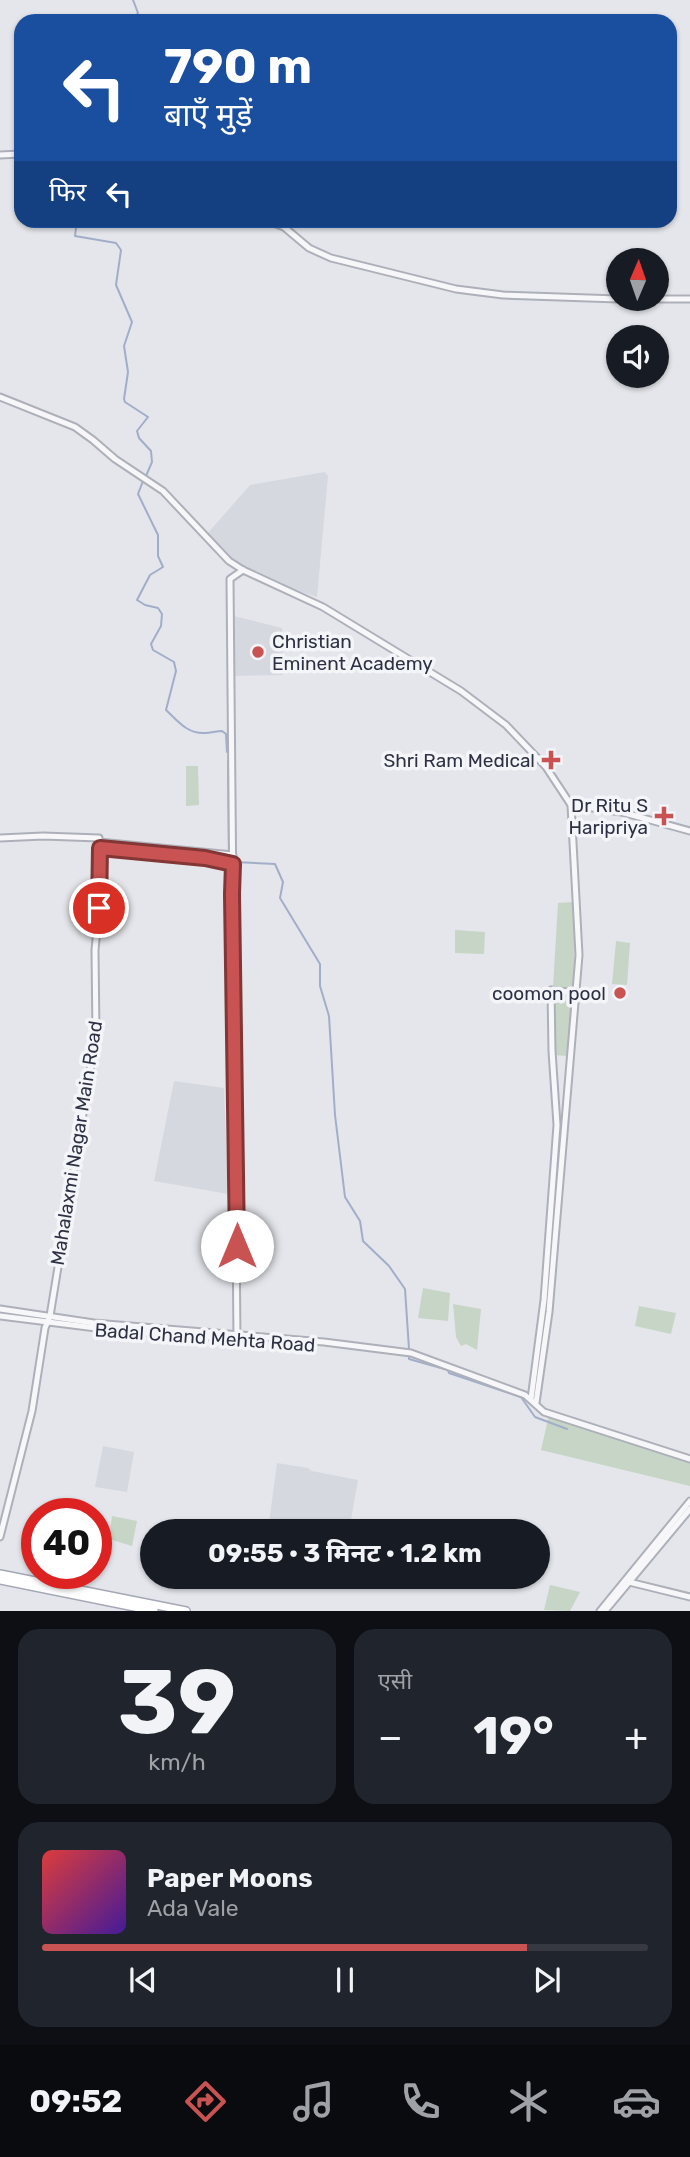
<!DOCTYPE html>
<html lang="hi">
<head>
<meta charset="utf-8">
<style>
	:root { --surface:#171b24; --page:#20242c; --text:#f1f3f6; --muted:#9ea1a6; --line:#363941; --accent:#c85352 }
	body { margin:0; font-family:Rubik,"Noto Sans Devanagari",sans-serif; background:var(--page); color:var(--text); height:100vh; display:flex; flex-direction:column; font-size:26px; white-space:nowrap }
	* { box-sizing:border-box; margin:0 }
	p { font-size:23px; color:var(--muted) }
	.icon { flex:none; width:38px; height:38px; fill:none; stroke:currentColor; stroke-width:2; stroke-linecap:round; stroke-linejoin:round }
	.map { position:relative; height:1611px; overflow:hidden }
	.details { display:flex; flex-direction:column; gap:18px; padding:18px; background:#0d0f14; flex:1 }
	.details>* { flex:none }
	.guide { position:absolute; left:14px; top:14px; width:663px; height:214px; border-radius:21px; box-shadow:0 2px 5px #0004; background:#1a4fa0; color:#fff; overflow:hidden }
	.needle { width:46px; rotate:2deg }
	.controls { position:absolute; left:606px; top:248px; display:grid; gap:14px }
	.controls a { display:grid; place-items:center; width:63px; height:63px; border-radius:50%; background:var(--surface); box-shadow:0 2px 5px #0004; font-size:35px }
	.speed { position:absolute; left:21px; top:1498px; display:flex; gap:14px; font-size:35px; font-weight:700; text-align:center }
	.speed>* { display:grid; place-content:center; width:91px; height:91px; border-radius:50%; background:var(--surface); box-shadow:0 2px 5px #0004; line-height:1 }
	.speed .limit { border:10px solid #d22; background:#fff; color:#111 }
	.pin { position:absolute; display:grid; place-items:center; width:60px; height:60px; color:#fff; margin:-30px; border:4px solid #fff; border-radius:50%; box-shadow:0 2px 7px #0007 }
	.me { position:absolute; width:77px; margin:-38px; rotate:0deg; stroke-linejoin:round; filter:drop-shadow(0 0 5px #0008) }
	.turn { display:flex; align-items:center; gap:24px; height:147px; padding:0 35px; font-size:32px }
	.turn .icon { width:91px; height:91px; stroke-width:2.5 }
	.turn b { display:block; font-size:49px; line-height:60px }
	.then { display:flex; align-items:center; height:66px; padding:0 35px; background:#0003; gap:14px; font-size:26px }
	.big { font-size:52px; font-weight:700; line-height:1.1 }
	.details .card { flex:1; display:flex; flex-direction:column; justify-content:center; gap:10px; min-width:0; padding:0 24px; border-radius:21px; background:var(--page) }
	.details .dial { align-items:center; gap:0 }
	.dial b { font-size:91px; line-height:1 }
	.song { display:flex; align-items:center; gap:21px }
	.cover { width:84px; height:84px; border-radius:10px; background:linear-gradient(135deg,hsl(0 70% 55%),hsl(260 70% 35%)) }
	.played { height:7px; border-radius:4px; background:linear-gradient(90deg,var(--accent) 80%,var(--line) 80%) }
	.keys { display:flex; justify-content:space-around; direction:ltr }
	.heat { display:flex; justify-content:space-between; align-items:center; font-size:38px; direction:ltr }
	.details .tiles { flex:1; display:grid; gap:18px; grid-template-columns:1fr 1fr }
	.card:last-child { grid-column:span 2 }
	.trip { position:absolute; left:140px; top:1519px; width:410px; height:70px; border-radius:35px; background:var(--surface); box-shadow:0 2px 5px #0004; font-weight:700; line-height:70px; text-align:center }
	.menu { display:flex; height:112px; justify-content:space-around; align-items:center; background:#090b0e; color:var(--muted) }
	.menu .icon { width:49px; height:49px }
	.menu .current { color:var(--accent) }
	.menu b { font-size:32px; color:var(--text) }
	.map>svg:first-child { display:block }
	.built { fill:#d6d8e0 }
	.green { fill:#c7d5c6 }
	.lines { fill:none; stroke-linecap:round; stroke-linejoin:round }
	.stream { stroke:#a2aec9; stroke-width:2 }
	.minor-casing { stroke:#adb0b9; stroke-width:9 }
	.major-casing { stroke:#a4a8b6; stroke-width:10 }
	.minor { stroke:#f7f7fa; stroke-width:5 }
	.major { stroke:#fff; stroke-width:7 }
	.route-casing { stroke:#823635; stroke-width:18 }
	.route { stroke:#c85352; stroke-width:12 }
	.poi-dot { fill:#c85352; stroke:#f4f5f8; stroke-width:2.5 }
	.labels { text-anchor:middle; stroke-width:7; stroke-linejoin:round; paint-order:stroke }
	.poi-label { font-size:19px; fill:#2d3143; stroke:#f4f5f8; text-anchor:end }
	.street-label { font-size:19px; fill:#2d3143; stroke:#f4f5f8 }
</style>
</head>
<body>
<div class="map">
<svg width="690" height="1611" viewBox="0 0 690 1611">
	<rect width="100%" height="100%" fill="#e4e6eb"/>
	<g class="built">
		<path d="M325,472l3,4 -11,121 -47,-15 -38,-19 -25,-29 43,-49z"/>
		<path d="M234,616l48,12 1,47 -48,1z"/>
		<path d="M174,1081l50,7 4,106 -74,-13z"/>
		<path d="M103,1446l31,6 -7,40 -32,-5z"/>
		<path d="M277,1463l31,5 4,3 46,9 -9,51h-81z"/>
	</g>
	<g class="green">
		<path d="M186,766h12l1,39 -13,1z"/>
		<path d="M574,902v88h-19l-2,-3 5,-84z"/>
		<path d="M455,930l30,2 -1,22 -29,-1z"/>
		<path d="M616,941l14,2 -3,42 -15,-1z"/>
		<path d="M556,995h13l4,3 -6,58 -13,-1 -1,-56z"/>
		<path d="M423,1288l27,5 -2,28 -30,-3z"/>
		<path d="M453,1304l28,5 -4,41 -11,-6 -5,2 -5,-9z"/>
		<path d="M639,1306l37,7 -5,21 -36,-8z"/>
		<path d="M549,1415l141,46v25l-149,-36z"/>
		<path d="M112,1516l25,5 -5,25 -23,-7z"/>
		<path d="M550,1585l30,7 -10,19 -26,-1z"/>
	</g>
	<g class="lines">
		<g class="stream">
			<path d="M132,21l6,-8 -5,-13"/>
			<path d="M77,220l-2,16 41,7 5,7 -5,35 16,37 -8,24 4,26 -4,27 1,3 23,15 -11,14 2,7 12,13 1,11 -6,14"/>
			<path d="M143,481l-5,13 20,41v21l5,11 -13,8 -13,25 8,5 13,3 4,6 -1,12 -10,18 2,6 21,12 2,9 -10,39c12,11 21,24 39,23 6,0 11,-2 17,-2l4,3 1,18"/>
			<path d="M228,761l1,99"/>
			<path d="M234,862l41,2 8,18 -3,16 40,66v22l9,30 6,99 10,82 15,24 3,20 26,25 16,23 4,60"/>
			<path d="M409,1355v4l39,11 1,3 72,24 14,20 32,12"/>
		</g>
		<g class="minor-casing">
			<g id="minor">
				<path d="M0,155l21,-1"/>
				<path d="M265,220l19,7 25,21 22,10 125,31 47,6 115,4"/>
				<path d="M634,299h56"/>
				<path d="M0,397l75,30 18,13 22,19 48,32 66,70 14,9 80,37 138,84 45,34 40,42 25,38 8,150 -30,357 -13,91"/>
				<path d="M571,805l50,7 69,19"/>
				<path d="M0,838l43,-2 56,2v70l-4,42 1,84 -46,282 -5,12 -13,83 -32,126"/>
				<path d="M99,842l134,13"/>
				<path d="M100,848l105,10 28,6"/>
				<path d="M0,1309l94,14 230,19 87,11 114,42 19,17 146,47"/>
				<path d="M0,1316l120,15 135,9"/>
				<path d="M237,1340l-7,-761 13,-9"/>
				<path d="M531,1399l13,-99 13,-175 -5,-74 -1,-61 25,3"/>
				<path d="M629,1582l61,15"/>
				<path d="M600,1611l90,-110"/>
				<path d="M605,1611l85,-102"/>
			</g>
		</g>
		<g class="major-casing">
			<g id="major">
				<path d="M0,1574l186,37"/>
				<path d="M0,1580l154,31"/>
			</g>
		</g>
		<use href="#minor" class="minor"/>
		<use href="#major" class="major"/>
	</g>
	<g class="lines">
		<g class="route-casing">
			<path id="route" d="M99,908l1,-60 105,10 28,6 -1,30 5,352"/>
		</g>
		<use href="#route" class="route"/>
	</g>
	<g class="poi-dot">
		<circle cx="258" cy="652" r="7"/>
		<path d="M547.5 749.5h7v7h7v7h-7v7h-7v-7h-7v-7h7z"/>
		<path d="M660.5 805.5h7v7h7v7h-7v7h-7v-7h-7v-7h7z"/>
		<circle cx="620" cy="993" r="7"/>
	</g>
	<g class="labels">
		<g class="poi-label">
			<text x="272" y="648" text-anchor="start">Christian<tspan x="272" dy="22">Eminent Academy</tspan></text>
			<text x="535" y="767">Shri Ram Medical</text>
			<text x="648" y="812">Dr Ritu S<tspan x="648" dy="22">Haripriya</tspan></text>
			<text x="606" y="1000">coomon pool</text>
		</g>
		<g class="street-label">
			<text transform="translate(76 1143) rotate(-81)" y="7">Mahalaxmi Nagar Main Road</text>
			<text transform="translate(205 1337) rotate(4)" y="7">Badal Chand Mehta Road</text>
		</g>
	</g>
</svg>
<div class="controls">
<a><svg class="needle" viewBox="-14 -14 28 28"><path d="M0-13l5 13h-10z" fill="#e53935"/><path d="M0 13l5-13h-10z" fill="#9ea1a6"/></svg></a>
<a><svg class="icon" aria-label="sound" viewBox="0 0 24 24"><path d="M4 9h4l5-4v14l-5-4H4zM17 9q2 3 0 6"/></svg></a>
</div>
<div class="speed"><div class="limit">40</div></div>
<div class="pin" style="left:99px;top:908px;background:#d93025"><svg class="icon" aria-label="arrive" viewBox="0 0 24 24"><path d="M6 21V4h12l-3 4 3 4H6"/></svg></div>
<svg class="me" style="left:237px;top:1246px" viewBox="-20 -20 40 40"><circle r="19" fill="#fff"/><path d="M0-13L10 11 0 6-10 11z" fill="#c85352"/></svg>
<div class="trip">09:55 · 3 मिनट · 1.2 km</div>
<div class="guide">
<div class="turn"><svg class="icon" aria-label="left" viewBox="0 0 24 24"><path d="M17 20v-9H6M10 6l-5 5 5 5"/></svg><div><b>790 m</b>बाएँ मुड़ें</div></div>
<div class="then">फिर<svg class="icon" aria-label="left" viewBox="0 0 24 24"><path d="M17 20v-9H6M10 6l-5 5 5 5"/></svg></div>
</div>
</div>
<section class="details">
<div class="tiles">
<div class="card dial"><b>39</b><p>km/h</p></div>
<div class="card"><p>एसी</p>
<div class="heat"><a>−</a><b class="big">19°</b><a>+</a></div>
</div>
<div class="card">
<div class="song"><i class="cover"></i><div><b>Paper Moons</b><p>Ada Vale</p></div></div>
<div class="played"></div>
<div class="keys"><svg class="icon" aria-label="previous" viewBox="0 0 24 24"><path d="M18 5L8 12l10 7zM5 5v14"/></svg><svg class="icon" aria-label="pause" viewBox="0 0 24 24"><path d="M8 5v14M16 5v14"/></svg><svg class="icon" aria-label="next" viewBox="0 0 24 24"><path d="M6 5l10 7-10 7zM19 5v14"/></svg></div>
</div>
</div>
</section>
<nav class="menu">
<b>09:52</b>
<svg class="icon current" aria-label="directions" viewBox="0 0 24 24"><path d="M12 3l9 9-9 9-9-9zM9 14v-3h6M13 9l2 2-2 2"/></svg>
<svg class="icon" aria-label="music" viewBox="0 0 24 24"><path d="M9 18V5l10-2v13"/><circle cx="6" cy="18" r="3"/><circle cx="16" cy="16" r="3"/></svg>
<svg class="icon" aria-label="phone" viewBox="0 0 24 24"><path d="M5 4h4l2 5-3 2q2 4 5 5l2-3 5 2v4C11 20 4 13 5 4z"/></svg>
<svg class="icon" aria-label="climate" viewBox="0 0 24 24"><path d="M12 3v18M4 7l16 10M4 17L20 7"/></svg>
<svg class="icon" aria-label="car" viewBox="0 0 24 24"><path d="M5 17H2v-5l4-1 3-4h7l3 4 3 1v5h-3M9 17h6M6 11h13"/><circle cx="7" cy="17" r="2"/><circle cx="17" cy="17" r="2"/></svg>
</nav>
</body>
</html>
